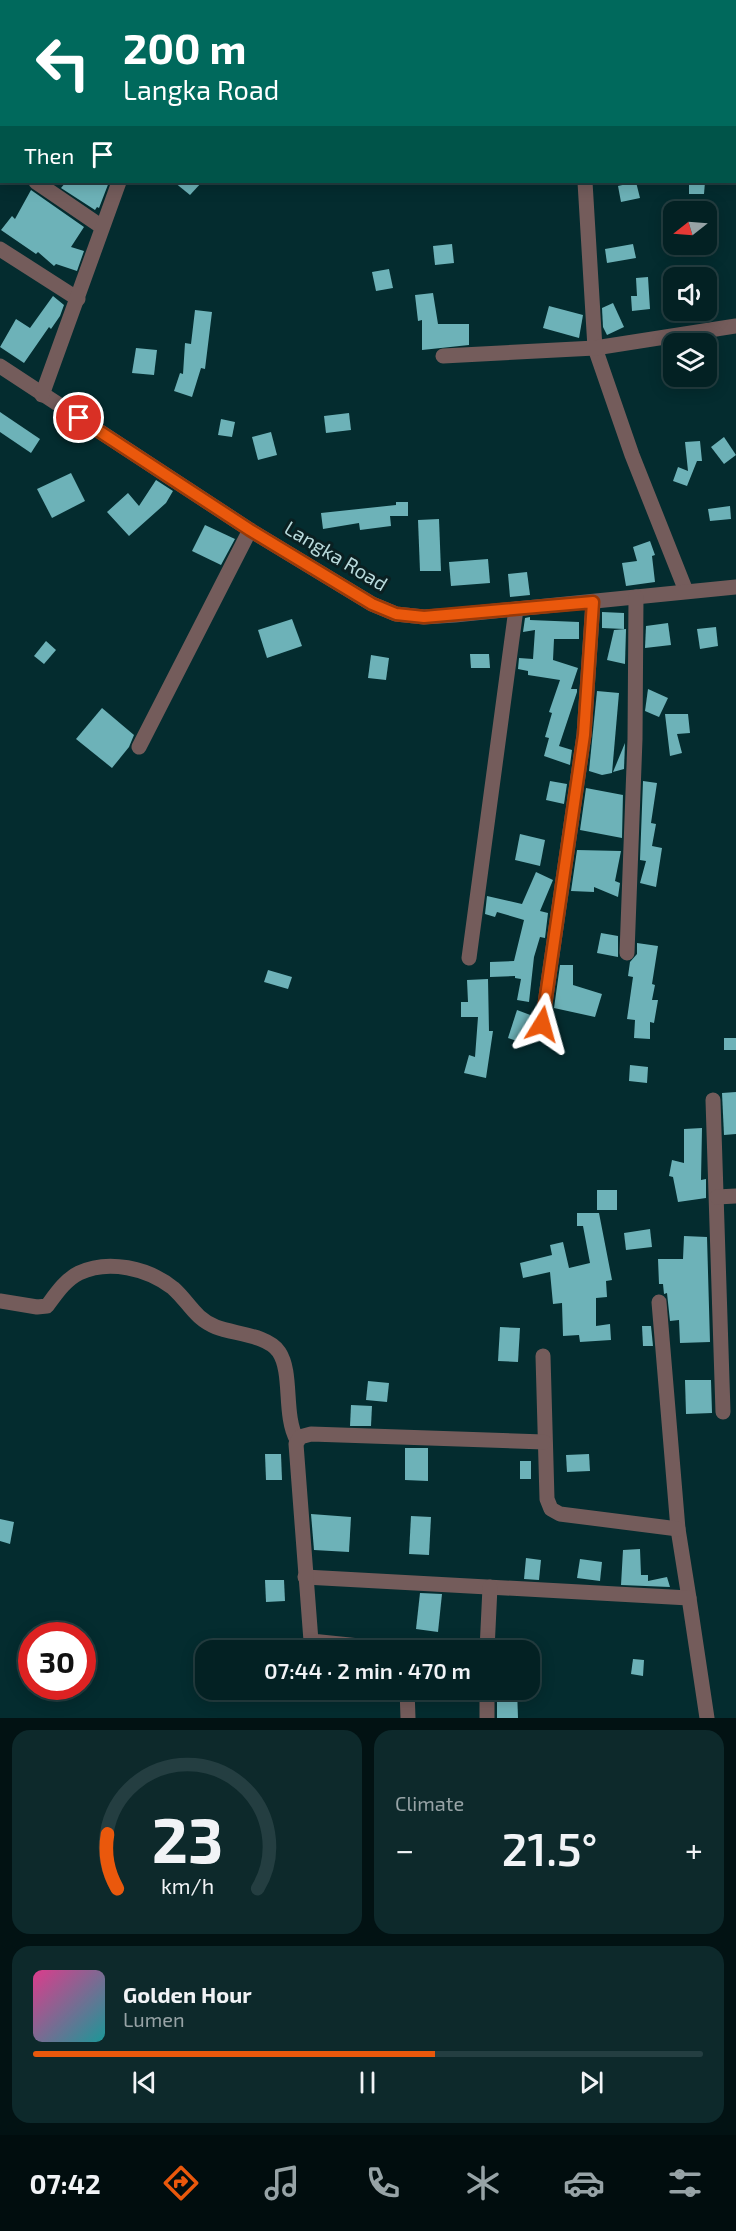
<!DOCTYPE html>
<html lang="en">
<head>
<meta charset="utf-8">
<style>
	:root { --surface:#032123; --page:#0d292b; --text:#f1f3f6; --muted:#97a3a6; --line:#243e41; --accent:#ea580c }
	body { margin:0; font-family:"Exo 2",sans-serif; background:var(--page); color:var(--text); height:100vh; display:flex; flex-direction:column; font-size:22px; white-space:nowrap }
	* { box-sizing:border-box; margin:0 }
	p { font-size:20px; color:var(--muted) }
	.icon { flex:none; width:33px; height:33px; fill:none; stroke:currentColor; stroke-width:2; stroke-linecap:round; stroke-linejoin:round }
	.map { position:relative; height:1718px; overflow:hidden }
	.sheet { display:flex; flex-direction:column; gap:12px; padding:12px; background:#021213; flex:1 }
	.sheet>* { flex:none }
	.guide { position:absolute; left:0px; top:0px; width:736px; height:183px; box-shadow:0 3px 15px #0003,0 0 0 2px var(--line); background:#00695c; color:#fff; overflow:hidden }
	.needle { width:39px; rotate:253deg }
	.buttons { position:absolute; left:663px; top:201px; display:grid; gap:12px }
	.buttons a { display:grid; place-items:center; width:54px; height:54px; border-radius:12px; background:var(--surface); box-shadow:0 3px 15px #0003,0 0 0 2px var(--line); font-size:30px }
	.speed { position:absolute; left:18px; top:1622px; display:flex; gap:12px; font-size:30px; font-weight:700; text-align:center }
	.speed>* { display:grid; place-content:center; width:78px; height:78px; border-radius:50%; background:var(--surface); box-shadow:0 3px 15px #0003,0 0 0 2px var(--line); line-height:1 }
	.speed .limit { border:9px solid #d22; background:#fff; color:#111 }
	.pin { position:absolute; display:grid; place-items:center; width:51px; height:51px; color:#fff; margin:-26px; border:3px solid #fff; border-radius:50%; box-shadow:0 2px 6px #0007 }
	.me { position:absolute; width:66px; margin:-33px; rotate:8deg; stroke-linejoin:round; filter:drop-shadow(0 0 4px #0008) }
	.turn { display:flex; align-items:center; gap:21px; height:126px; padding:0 24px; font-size:27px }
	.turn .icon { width:78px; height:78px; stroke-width:2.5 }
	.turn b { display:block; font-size:42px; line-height:51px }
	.then { display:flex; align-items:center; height:57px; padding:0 24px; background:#0003; gap:12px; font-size:22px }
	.big { font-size:45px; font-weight:600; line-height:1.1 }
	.sheet .widget { flex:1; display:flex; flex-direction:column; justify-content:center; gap:9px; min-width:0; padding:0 21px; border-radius:18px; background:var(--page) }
	.sheet .dial { align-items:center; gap:0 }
	.dial svg { height:156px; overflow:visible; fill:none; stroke:var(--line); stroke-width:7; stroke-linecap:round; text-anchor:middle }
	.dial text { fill:var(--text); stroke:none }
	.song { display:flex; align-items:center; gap:18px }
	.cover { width:72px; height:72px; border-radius:9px; background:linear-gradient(135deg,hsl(330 70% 55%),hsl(180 70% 35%)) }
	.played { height:6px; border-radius:3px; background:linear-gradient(90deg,var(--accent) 60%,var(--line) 60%) }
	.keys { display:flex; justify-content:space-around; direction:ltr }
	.heat { display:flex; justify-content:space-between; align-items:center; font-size:33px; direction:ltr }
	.sheet .tiles { flex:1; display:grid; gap:12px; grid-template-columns:1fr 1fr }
	.widget:last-child { grid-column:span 2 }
	.trip { position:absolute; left:195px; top:1640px; width:345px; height:60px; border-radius:18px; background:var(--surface); box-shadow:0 3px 15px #0003,0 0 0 2px var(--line); font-weight:600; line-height:60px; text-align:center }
	.menu { display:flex; height:96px; justify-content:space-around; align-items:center; background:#010d0e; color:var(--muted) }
	.menu .icon { width:42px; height:42px }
	.menu .active { color:var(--accent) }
	.menu b { font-size:27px; color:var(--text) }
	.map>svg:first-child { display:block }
	.building { fill:#6db2b8 }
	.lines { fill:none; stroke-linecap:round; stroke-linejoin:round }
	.minor { stroke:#745c5b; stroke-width:15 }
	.route-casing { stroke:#983908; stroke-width:15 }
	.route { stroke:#ea580c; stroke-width:10 }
	.labels { text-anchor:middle; stroke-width:6; stroke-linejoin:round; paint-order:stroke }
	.street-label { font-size:20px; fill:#b8d9db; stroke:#0a2022 }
</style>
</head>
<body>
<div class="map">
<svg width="736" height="1718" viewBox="0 0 736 1718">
	<rect width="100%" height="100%" fill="#042c2f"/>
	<g class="building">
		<path d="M66,182h43l-10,26 -2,-1 -2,3 -34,-22z"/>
		<path d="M174,182h28l-12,13z"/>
		<path d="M636,182l4,16 -19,4 -3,-16z"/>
		<path d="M689,182h16l-1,12h-15z"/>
		<path d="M31,190l53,37 -13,20 13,4 -7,20 -21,-7 -2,2 -16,-14 -2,2 -35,-24 11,-14 3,3z"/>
		<path d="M452,244l2,19 -19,2 -2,-19z"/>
		<path d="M633,244l3,14 -29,5 -2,-14z"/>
		<path d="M389,269l4,19 -17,3 -4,-19z"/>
		<path d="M648,277l2,32 -18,2 -1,-15h6l-1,-18z"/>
		<path d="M433,293l5,31h31v21l-47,5v-30l-4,1 -3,-26z"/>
		<path d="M53,296l11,9 -4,11 -9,13 -2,-2 -25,36 -24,-16 16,-28 14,9z"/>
		<path d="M613,303l11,24 -17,8 -4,-8 -1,-19z"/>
		<path d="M549,306l34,9 -4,23 -36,-10z"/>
		<path d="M195,310l17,2 -7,57 -4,-1 -9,29 -18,-6 6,-18 3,1 2,-31 6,1z"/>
		<path d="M136,348l21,2 -3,25 -22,-2z"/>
		<path d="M0,412l40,27 -9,14 -31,-21z"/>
		<path d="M349,413l2,17 -25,3 -2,-17z"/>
		<path d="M221,419l14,3 -3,15 -14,-2z"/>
		<path d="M271,432l6,23 -19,5 -6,-23z"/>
		<path d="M724,437l12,18 -12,9 -13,-17z"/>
		<path d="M700,441l2,20h-5l-10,25 -14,-5 5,-14 10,4 -3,-29z"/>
		<path d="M71,473l14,28 -33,17 -15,-29z"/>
		<path d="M156,480l17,11 -7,12 -37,33 -22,-24 21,-19 11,13z"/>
		<path d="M396,502h12v14h-18l1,10 -31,4 -1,-7 -36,6 -2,-16 75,-8z"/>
		<path d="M730,506l1,13 -21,2 -2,-12z"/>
		<path d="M439,519l2,52h-21l-2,-51z"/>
		<path d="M205,525l30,14 -14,26 -29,-14z"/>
		<path d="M650,541l5,14 -3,1 3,26 -29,4 -4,-23 15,-2 -4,-14z"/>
		<path d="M488,559l2,24 -39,3 -2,-24z"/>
		<path d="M527,572l3,23 -20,2 -2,-23z"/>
		<path d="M602,612l22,1v16l-22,-1z"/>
		<path d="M530,617v3l49,2v17h-25l-1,21 25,8 -7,21h6v3l-18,54 13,4 -2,15 -26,-9 5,-18 -4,-1 7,-24 -3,-1 11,-32 -32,-5v-4l-10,-2 1,-11 14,1 2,-29 -12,2 2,-14z"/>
		<path d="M292,619l10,27 -35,12 -9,-28z"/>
		<path d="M668,623l3,22 -26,3 1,-22z"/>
		<path d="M716,627l2,19 -18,3 -3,-20z"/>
		<path d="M626,629l-1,35 -18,-4 7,-30z"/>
		<path d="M46,641l10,9 -12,14 -10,-8z"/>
		<path d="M470,654h19l1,14h-19z"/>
		<path d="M371,655l18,3 -3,22 -18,-2z"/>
		<path d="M648,689l20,9 -9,19 -14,-6z"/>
		<path d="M597,691l22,2 -7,80 -10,2 -13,-4z"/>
		<path d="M102,708l32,27 -5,12 -17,21 -36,-29z"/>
		<path d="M665,714h23l2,19 -13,1 5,19 -12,3z"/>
		<path d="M625,743l-1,26 -11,3z"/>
		<path d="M550,781l17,3 -3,20 -18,-4z"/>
		<path d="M643,781l14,2 -6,40 5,1 -4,22 10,2 -6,39 -16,-4 6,-22 -6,-1z"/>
		<path d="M586,788l37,7v-2l-1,45 -42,-8z"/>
		<path d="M520,834l25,6 -5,26 -25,-6z"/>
		<path d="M577,850l44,1 -6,30 5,2 -2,14 -24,-10v5l-23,-1z"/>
		<path d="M536,872l17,8 -13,31 8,2 -3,25 -5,-1 -6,20 -5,45 -12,-2 4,-21 -6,-1v-2l-25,1v-15l24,-1 10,-41 -27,-8 -2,5 -10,-3 2,-18 35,8z"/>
		<path d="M601,933l17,3v21l-21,-4z"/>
		<path d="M637,943l21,3 -6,38 3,1 -3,15h6l-4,23 -4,-1v17l-16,-1 1,-18 -8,-1 6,-42 -5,-1 2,-14 7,-8z"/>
		<path d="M560,965h13v20l29,9 -7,23 -41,-9z"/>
		<path d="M268,970l24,7 -4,12 -24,-7z"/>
		<path d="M488,979l1,52h4l-7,47 -22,-5 5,-18 6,2 3,-40h-17v-15h7l-1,-22z"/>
		<path d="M517,1010l16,6 -7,28 -18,-6z"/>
		<rect x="724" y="1038" width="12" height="12"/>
		<path d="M630,1065l18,2 -1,16 -18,-2z"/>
		<path d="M736,1092v42l-12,1 -2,-42z"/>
		<path d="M702,1128l-1,52 5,-1v19l-28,4 -5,-25 -4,-1 3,-16 12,3v-34z"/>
		<rect x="597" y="1190" width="20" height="20"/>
		<path d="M577,1213h22l13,67 -6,1 1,16 -11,1v28l14,-2 1,16 -31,2 -1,-7 -16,1 -1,-33 -9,1 -3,-32 -27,6 -3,-15 32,-8 -2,-10 13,-3 6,26 21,-5 -7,-37h-6z"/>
		<path d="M650,1229l2,18 -26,3 -2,-17z"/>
		<path d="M684,1236l23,1 3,105 -30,1 -1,-23 -9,1 -3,-28 -3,1 -1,-10h-4l-1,-25h25z"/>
		<path d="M642,1326h9l2,20h-10z"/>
		<path d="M500,1327l20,1 -2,34 -20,-1z"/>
		<path d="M685,1380h26l1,33 -26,1z"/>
		<path d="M368,1381l21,2 -2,19 -21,-2z"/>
		<path d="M351,1405l21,1 -1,20h-21z"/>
		<path d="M405,1448h23v33l-23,-1z"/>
		<path d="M265,1454h16l1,26h-16z"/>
		<path d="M589,1454l1,17 -23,1 -1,-17z"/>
		<rect x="520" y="1461" width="11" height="18"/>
		<path d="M311,1514l40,3 -2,35 -35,-2z"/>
		<path d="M411,1516l20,1 -2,38 -20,-1z"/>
		<path d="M0,1519l14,3 -4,22 -10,-3z"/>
		<path d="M640,1549l1,26h7v6l19,-4 3,10 -49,-2 2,-35z"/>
		<path d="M526,1558l15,2 -2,20 -15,-1z"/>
		<path d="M580,1559l22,3 -2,19 -23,-3z"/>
		<path d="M265,1580h19l1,21 -19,1z"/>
		<path d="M420,1593l22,1 -4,38 -22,-3z"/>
		<path d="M633,1659l11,1 -1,16 -12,-2z"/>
		<path d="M497,1689h20l1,29h-21z"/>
	</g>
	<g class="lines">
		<g class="minor">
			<path d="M75,2l1,-2"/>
			<path d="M188,2v-2"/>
			<path d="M0,112l2,-2"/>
			<path d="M0,157l2,1"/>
			<path d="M36,182l66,45"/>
			<path d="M585,182l10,166 37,107 54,136"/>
			<path d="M0,249l78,50"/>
			<path d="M443,356l152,-8 141,-22"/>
			<path d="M0,366l250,164 122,74 24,10 28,3 31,-2 281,-28"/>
			<path d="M42,395l77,-213"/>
			<path d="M139,747l111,-217"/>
			<path d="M627,953l8,-214 1,-142"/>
			<path d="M469,958l47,-349"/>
			<path d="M542,1024l42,-289 9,-133"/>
			<path d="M713,1100l10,312"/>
			<path d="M717,1197l19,-1"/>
			<path d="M0,1301l37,6 10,-1c9,-12 18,-26 32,-33 29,-14 69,-5 94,15 16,14 21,30 43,39 18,7 52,8 63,25 14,21 4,63 18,88"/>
			<path d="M659,1302l19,227 11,69"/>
			<path d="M543,1356l4,143 4,10 9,5 118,15"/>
			<path d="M305,1577l384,21 18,120"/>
			<path d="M398,1650l-87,-9 -15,-197 4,-7 11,-3 233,8"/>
			<path d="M487,1650l3,-63"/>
			<path d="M407,1689l1,29"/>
			<path d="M487,1689v29"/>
		</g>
	</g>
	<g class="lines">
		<g class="route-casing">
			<path id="route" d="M79,418l171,112 122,74 24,10 28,3 169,-15 -9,133 -42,289"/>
		</g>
		<use href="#route" class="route"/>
	</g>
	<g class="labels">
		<g class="street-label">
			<text transform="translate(336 556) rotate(31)" y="7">Langka Road</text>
		</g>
	</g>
</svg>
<div class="buttons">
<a><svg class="needle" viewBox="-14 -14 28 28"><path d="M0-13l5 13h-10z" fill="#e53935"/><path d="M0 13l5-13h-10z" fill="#97a3a6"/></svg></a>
<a><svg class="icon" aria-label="sound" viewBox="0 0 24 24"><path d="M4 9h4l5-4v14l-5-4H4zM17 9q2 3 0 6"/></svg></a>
<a><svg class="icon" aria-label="layers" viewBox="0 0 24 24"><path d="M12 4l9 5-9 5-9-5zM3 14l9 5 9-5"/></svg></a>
</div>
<div class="speed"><div class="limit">30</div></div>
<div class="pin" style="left:79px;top:418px;background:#d93025"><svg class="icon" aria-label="arrive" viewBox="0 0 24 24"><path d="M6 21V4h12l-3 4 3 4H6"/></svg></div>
<svg class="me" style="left:542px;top:1024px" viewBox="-20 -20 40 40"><path d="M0-17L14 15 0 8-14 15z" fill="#ea580c" stroke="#fff" stroke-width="4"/></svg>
<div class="trip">07:44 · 2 min · 470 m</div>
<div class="guide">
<div class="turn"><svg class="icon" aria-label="left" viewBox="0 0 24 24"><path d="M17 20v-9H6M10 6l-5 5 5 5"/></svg><div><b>200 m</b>Langka Road</div></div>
<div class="then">Then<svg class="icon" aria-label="arrive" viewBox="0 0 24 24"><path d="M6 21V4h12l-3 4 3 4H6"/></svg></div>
</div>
</div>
<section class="sheet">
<div class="tiles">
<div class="widget dial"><svg viewBox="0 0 100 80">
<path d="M14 69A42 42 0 1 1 86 69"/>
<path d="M14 69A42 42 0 0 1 9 41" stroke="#ea580c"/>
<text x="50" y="56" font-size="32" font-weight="700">23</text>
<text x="50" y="72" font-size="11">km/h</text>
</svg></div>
<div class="widget"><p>Climate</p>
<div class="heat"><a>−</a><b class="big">21.5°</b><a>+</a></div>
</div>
<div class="widget">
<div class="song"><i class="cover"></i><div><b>Golden Hour</b><p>Lumen</p></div></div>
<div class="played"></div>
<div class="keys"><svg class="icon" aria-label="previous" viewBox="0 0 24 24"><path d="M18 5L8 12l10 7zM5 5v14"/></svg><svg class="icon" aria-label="pause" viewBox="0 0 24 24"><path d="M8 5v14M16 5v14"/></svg><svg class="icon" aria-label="next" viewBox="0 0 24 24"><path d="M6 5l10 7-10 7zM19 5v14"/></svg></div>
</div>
</div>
</section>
<nav class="menu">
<b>07:42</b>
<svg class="icon active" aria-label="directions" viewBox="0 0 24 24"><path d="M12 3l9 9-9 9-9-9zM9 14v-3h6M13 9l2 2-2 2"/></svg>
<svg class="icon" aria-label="music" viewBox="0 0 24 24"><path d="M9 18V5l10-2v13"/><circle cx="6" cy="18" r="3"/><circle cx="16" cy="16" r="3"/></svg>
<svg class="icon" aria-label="phone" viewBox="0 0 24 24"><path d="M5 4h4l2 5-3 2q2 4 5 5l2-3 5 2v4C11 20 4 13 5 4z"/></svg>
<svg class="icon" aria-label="climate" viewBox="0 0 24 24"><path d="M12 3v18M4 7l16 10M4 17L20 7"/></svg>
<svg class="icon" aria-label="car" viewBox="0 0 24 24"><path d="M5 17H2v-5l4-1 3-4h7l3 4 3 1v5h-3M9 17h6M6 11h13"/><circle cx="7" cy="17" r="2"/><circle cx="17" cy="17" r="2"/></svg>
<svg class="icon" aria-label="filters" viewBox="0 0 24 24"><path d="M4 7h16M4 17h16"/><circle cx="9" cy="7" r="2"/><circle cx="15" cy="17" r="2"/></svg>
</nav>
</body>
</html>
